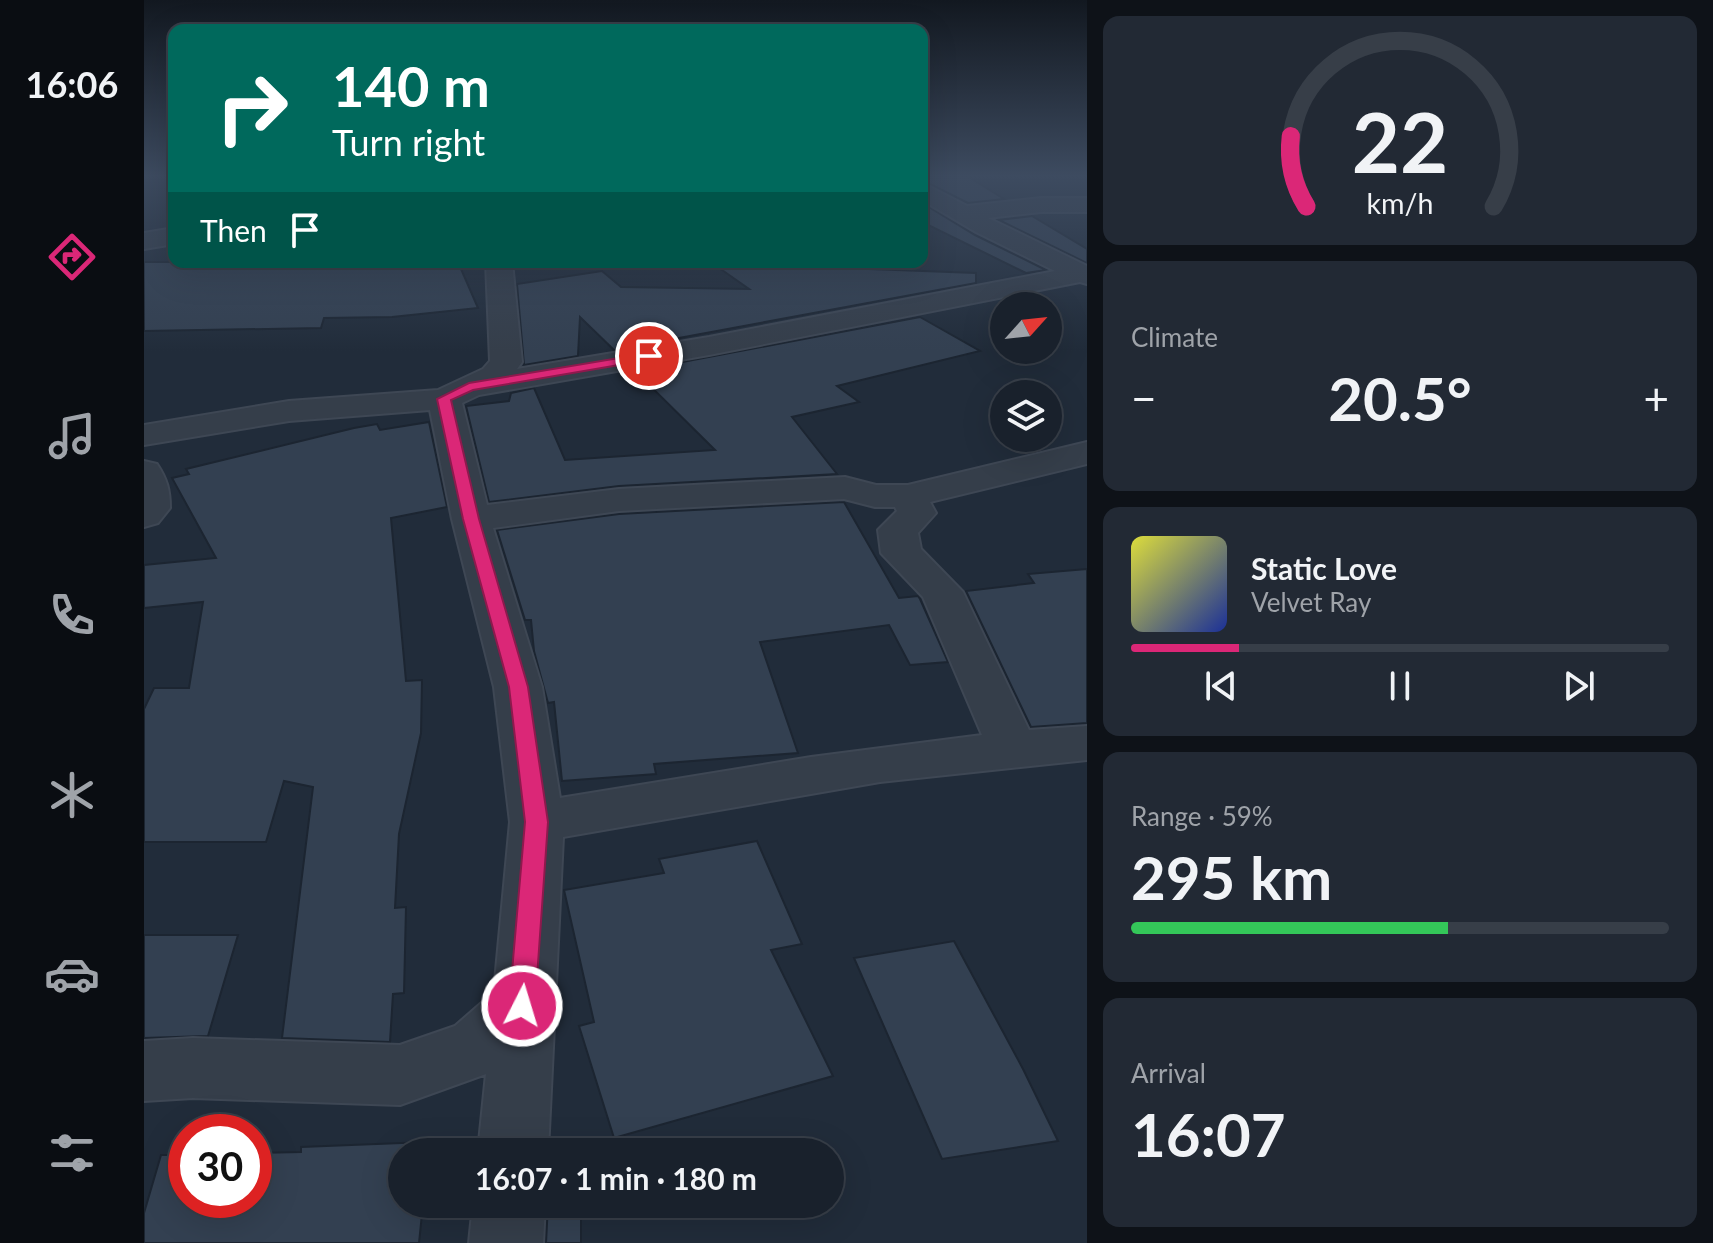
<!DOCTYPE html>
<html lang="en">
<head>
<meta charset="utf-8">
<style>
	:root { --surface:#19212c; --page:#222934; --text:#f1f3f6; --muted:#9fa3a9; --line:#373e48; --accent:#db2777 }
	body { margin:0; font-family:Lato,sans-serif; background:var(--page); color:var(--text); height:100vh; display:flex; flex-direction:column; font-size:30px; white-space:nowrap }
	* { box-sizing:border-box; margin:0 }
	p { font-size:26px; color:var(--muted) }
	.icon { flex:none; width:44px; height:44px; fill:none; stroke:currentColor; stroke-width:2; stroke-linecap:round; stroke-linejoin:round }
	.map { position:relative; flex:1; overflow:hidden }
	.panel { display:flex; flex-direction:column; gap:16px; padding:16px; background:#0e1218; width:626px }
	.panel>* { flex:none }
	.guide { position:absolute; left:24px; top:24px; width:760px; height:244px; border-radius:16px; box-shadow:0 8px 32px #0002,0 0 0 2px var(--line); background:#00695c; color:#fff; overflow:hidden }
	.needle { width:52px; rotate:63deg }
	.tools { position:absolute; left:846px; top:292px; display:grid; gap:16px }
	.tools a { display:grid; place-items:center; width:72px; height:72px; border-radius:50%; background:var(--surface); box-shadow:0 8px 32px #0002,0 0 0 2px var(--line); font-size:40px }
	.speed { position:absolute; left:24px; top:1114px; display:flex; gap:16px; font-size:40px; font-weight:700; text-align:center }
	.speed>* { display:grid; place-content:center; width:104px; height:104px; border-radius:50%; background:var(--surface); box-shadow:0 8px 32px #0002,0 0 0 2px var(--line); line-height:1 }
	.speed .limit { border:12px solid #d22; background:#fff; color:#111 }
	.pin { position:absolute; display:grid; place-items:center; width:68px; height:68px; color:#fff; margin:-34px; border:4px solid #fff; border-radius:50%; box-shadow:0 2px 8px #0007 }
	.me { position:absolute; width:88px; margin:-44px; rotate:5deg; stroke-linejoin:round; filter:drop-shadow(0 0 6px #0008) }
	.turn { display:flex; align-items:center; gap:28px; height:168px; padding:0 32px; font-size:36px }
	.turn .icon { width:104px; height:104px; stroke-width:2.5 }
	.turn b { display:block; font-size:56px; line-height:68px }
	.then { display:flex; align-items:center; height:76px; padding:0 32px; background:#0003; gap:16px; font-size:30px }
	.big { font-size:60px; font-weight:700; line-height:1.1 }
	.panel .tile { flex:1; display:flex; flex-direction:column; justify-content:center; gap:12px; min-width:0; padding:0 28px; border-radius:16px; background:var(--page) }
	.panel .dial { align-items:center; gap:0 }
	.dial svg { height:208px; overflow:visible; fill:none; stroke:var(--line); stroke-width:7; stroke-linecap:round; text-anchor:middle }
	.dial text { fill:var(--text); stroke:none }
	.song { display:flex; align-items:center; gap:24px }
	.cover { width:96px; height:96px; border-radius:12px; background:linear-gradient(135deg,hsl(60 70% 55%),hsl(230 70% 35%)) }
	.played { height:8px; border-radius:4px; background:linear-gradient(90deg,var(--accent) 20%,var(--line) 20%) }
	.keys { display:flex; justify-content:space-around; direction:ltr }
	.heat { display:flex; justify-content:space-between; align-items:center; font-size:44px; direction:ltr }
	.charge { height:12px; border-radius:6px; background:linear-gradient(90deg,#34c759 59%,var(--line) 0) }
	.trip { position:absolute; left:244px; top:1138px; width:456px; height:80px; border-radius:40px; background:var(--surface); box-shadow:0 8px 32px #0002,0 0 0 2px var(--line); font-weight:700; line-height:80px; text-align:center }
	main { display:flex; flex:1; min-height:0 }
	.tab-bar { display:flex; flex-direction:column; width:144px; justify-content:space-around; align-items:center; background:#0a0d12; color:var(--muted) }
	.tab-bar .icon { width:56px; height:56px }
	.tab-bar .on { color:var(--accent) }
	.tab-bar b { font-size:36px; color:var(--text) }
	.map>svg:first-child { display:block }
	.building { fill:#334051; stroke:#1c2531; stroke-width:2 }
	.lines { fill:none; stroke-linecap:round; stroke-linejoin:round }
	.minor-casing { stroke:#3e4754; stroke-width:4 }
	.minor { fill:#353e4a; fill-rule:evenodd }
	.route { fill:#db2777; stroke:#8e194d; stroke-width:2 }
</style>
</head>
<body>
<main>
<nav class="tab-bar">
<b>16:06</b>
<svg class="icon on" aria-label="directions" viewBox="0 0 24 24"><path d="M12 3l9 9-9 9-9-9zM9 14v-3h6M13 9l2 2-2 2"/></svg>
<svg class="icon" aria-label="music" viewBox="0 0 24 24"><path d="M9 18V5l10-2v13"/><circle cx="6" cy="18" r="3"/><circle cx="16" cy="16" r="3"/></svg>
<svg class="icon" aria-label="phone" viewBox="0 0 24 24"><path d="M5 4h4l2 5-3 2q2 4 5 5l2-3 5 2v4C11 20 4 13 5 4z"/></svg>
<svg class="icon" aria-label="climate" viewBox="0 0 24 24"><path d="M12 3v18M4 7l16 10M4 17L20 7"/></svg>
<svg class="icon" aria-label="car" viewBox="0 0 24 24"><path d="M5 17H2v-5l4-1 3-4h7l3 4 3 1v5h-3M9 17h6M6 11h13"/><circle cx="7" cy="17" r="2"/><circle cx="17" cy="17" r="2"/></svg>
<svg class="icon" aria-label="filters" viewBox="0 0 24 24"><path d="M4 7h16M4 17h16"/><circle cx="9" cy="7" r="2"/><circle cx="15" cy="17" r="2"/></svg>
</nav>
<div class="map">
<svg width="943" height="1243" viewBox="0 0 943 1243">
	<rect width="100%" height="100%" fill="#212c3a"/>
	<g class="building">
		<path d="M778,176h45l37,23 -36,4 -46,-23z"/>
		<path d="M778,203l53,32 71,35 -20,3 -104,-51z"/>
		<path d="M888,216l55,33v14l-88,-43z"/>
		<path d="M0,262h314l20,46 -86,9 -68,1 -3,10 -177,3z"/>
		<path d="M568,263l264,10v10l-362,67 -34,-33 -2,39 -54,9 -7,-81 85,-13 19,16 128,2z"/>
		<path d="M776,317l60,34 -143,35 22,16 -67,15 45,57 -218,12 -130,16 -23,-96 43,-5 2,-8 23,-5 31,72 150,-10 -80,-79z"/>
		<path d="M285,422l18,85 -56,11 15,163 16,-1 -1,53 -22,101 -4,74 11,-1 -2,86 -11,1 -3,48 -108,-4 31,-251 -29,-6 -18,61h-122v-133l10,-21h35l14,-86 -59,6v-43l72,-7 -44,-80 17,-4 -3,-5 168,-41 23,-4 3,6z"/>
		<path d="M700,502l55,96 19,-2 2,3 28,63 -38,3 -21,-40 -129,17 38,111 -144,11 2,10 -94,7 -8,-79 -6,1 -14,-52 -3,-31h-6l-28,-90 122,-16z"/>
		<path d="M943,569v154l-56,4 -65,-136 68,-8 -6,-9z"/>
		<path d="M613,841l45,103 -31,6 62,126 -219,62 -35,-112 15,-4 -30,-132 100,-17 -5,-14z"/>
		<path d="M0,935h94l-30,101 -64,2z"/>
		<path d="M810,941l69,128 35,72 -116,18 -88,-201z"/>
		<path d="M283,1142v10h-25v52h21l-4,39h-275v-30l17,-58h25v45h68v-47l47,-1v-5z"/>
		<path d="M404,1204h33v39h-35z"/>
	</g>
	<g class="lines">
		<g class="minor-casing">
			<g id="minor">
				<path d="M778,183l45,23 74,-8h46v14h-46l-53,6 99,48v18l-7,-2 -371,73 -230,40 -17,8 25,102 132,-16 226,-12 31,8h32l179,-43v22l-157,38 6,11 -18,20 3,16 42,43 66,138 58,-4v34l-207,22 -317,55 -15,315h-70l8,-78 -86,31 -207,-7 -49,3v-60l49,-3 207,7 55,-19 39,-34 16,-170 -16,-135 -42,-168 -22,-109 -141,11 -145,24v-20l145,-24 149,-11 45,-21 7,-8 -4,-99h26l10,100 -5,7 192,-32 346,-66 -79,-39 -54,-32zM700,499l31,8h20l2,4 -19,19 3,23 42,44 59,138 -171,22 -251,41 -18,-111 -49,-159 126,-17z"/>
				<path d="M30,228v16l-30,5v-16z"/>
				<path d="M0,461l13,3c10,15 13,26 13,44l-12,15 -14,4z"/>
				<path d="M329,1204h72l-2,39h-74z"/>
			</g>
		</g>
		<use href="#minor" class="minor"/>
	</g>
	<linearGradient id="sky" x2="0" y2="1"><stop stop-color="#121820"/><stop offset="0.5" stop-color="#3d4b60"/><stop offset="1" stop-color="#3d4b60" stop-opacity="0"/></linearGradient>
	<rect width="943" height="351" fill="url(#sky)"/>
	<path class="route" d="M505,353l7,3 -2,3 -181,31 -22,10 28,119 49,168 20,135 -13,184 -4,7 -9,4 -9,-4 -4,-7 16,-184 -16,-135 -46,-168 -26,-120 32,-16z"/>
</svg>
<div class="tools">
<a><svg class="needle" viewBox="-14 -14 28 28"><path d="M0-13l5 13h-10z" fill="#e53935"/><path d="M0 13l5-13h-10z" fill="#9fa3a9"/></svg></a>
<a><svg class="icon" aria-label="layers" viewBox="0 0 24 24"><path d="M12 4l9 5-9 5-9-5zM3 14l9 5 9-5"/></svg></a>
</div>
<div class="speed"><div class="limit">30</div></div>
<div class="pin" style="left:505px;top:356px;background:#d93025"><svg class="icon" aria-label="arrive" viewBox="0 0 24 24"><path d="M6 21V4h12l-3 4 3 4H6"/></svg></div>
<svg class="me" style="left:378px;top:1006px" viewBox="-20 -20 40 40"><circle r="17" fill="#db2777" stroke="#fff" stroke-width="3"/><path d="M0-11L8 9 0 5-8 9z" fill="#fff"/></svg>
<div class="trip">16:07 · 1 min · 180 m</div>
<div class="guide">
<div class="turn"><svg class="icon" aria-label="right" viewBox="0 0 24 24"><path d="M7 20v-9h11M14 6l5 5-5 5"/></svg><div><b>140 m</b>Turn right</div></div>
<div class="then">Then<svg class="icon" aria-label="arrive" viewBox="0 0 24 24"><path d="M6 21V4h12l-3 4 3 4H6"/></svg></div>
</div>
</div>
<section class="panel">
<div class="tile dial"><svg viewBox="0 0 100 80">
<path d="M14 69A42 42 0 1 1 86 69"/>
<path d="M14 69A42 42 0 0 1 8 42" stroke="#db2777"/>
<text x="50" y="56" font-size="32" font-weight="700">22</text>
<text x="50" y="72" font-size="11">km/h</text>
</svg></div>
<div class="tile"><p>Climate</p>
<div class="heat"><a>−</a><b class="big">20.5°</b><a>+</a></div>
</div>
<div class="tile">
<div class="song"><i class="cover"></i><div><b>Static Love</b><p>Velvet Ray</p></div></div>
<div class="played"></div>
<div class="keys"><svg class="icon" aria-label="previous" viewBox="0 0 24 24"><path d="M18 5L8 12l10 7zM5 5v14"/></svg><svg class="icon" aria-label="pause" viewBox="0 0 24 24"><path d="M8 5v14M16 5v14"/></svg><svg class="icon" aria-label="next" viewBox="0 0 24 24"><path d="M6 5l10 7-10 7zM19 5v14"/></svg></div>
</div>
<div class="tile"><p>Range · 59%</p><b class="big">295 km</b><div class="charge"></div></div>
<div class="tile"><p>Arrival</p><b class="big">16:07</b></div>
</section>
</main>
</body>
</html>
